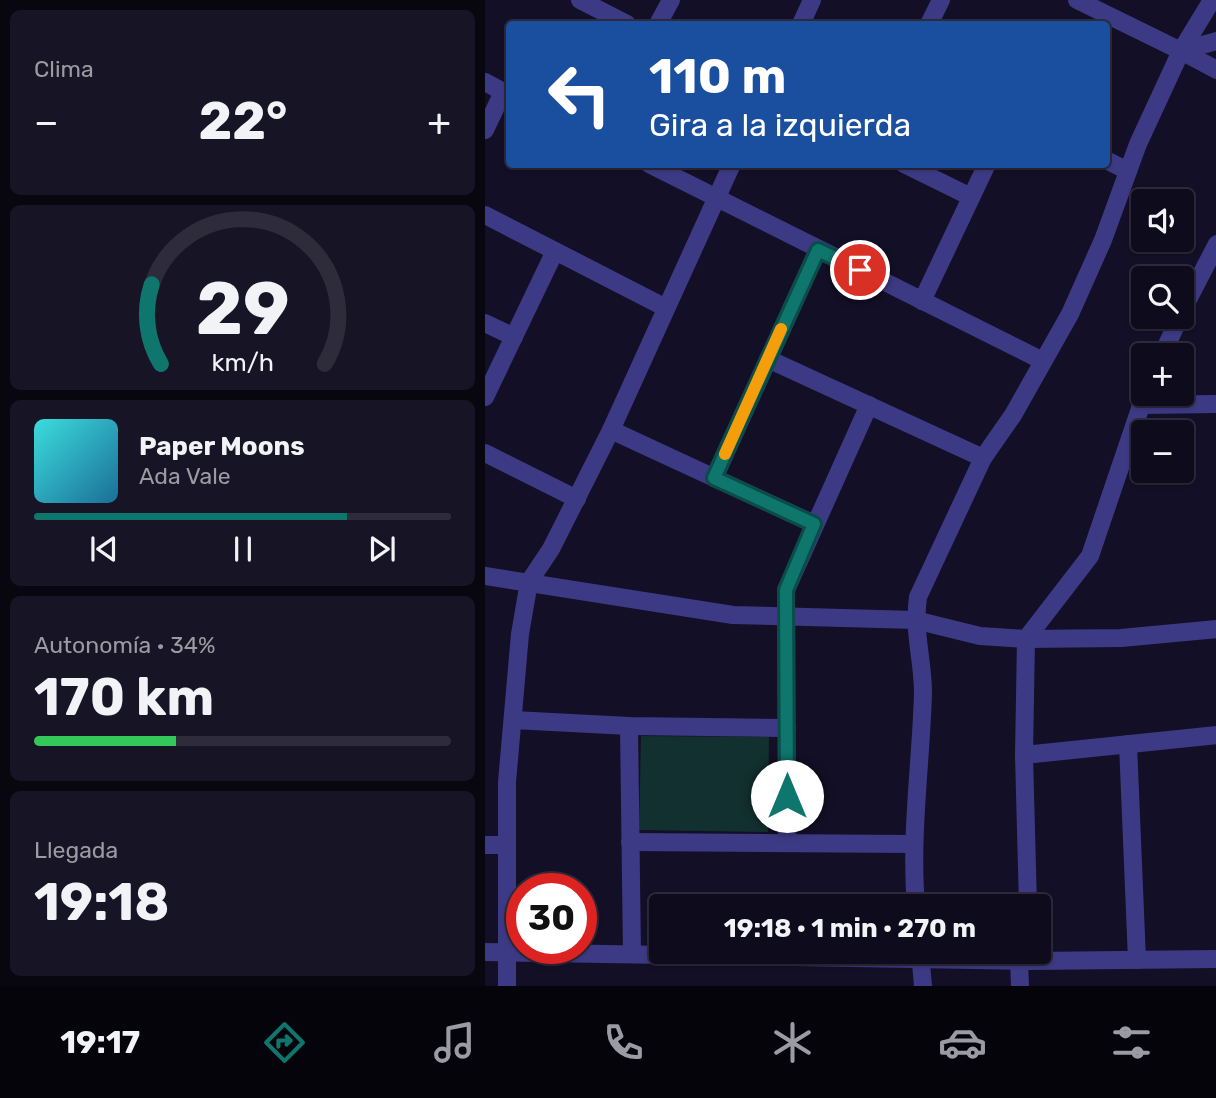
<!DOCTYPE html>
<html lang="es">
<head>
<meta charset="utf-8">
<style>
	:root { --surface:#0e0b1c; --page:#171425; --text:#f1f3f6; --muted:#9b9ba3; --line:#2e2b3b; --accent:#0f766e }
	body { margin:0; font-family:Rubik,sans-serif; background:var(--page); color:var(--text); height:100vh; display:flex; flex-direction:column; font-size:26px; white-space:nowrap }
	* { box-sizing:border-box; margin:0 }
	p { font-size:23px; color:var(--muted) }
	.icon { flex:none; width:38px; height:38px; fill:none; stroke:currentColor; stroke-width:2; stroke-linecap:round; stroke-linejoin:round }
	.map { position:relative; flex:1; overflow:hidden }
	.details { display:flex; flex-direction:column; gap:10px; padding:10px; background:#08060f; width:485px }
	.details>* { flex:none }
	.top-card { position:absolute; left:21px; top:21px; width:604px; height:147px; border-radius:7px; box-shadow:0 2px 5px #0004,0 0 0 2px var(--line); background:#1a4fa0; color:#fff; overflow:hidden }
	.tools { position:absolute; left:646px; top:189px; display:grid; gap:14px }
	.tools a { display:grid; place-items:center; width:63px; height:63px; border-radius:7px; background:var(--surface); box-shadow:0 2px 5px #0004,0 0 0 2px var(--line); font-size:35px }
	.speed { position:absolute; left:21px; top:873px; display:flex; gap:14px; font-size:35px; font-weight:700; text-align:center }
	.speed>* { display:grid; place-content:center; width:91px; height:91px; border-radius:50%; background:var(--surface); box-shadow:0 2px 5px #0004,0 0 0 2px var(--line); line-height:1 }
	.speed .limit { border:10px solid #d22; background:#fff; color:#111 }
	.pin { position:absolute; display:grid; place-items:center; width:60px; height:60px; color:#fff; margin:-30px; border:4px solid #fff; border-radius:50%; box-shadow:0 2px 7px #0007 }
	.me { position:absolute; width:77px; margin:-38px; rotate:0deg; stroke-linejoin:round; filter:drop-shadow(0 0 5px #0008) }
	.turn { display:flex; align-items:center; gap:24px; height:147px; padding:0 28px; font-size:32px }
	.turn .icon { width:91px; height:91px; stroke-width:2.5 }
	.turn b { display:block; font-size:49px; line-height:60px }
	.big { font-size:52px; font-weight:700; line-height:1.1 }
	.details .widget { flex:1; display:flex; flex-direction:column; justify-content:center; gap:10px; min-width:0; padding:0 24px; border-radius:10px; background:var(--page) }
	.details .dial { align-items:center; gap:0 }
	.dial svg { height:182px; overflow:visible; fill:none; stroke:var(--line); stroke-width:7; stroke-linecap:round; text-anchor:middle }
	.dial text { fill:var(--text); stroke:none }
	.song { display:flex; align-items:center; gap:21px }
	.cover { width:84px; height:84px; border-radius:10px; background:linear-gradient(135deg,hsl(180 70% 55%),hsl(200 70% 35%)) }
	.played { height:7px; border-radius:4px; background:linear-gradient(90deg,var(--accent) 75%,var(--line) 75%) }
	.keys { display:flex; justify-content:space-around; direction:ltr }
	.heat { display:flex; justify-content:space-between; align-items:center; font-size:38px; direction:ltr }
	.charge { height:10px; border-radius:5px; background:linear-gradient(90deg,#34c759 34%,var(--line) 0) }
	.trip { position:absolute; left:164px; top:894px; width:402px; height:70px; border-radius:7px; background:var(--surface); box-shadow:0 2px 5px #0004,0 0 0 2px var(--line); font-weight:700; line-height:70px; text-align:center }
	.menu { display:flex; height:112px; justify-content:space-around; align-items:center; background:#06040b; color:var(--muted) }
	.menu .icon { width:49px; height:49px }
	.menu .selected { color:var(--accent) }
	.menu b { font-size:32px; color:var(--text) }
	main { display:flex; flex:1; min-height:0 }
	.map>svg:first-child { display:block }
	.green { fill:#12302f }
	.lines { fill:none; stroke-linecap:round; stroke-linejoin:round }
	.minor { stroke:#3d3a85; stroke-width:18 }
	.tertiary { stroke:#3d3a85; stroke-width:18 }
	.route-casing { stroke:#0a4d48; stroke-width:18 }
	.route { stroke:#0f766e; stroke-width:12 }
	.slow { stroke:#f59e0b; stroke-width:12 }
</style>
</head>
<body>
<main>
<section class="details">
<div class="widget"><p>Clima</p>
<div class="heat"><a>−</a><b class="big">22°</b><a>+</a></div>
</div>
<div class="widget dial"><svg viewBox="0 0 100 80">
<path d="M14 69A42 42 0 1 1 86 69"/>
<path d="M14 69A42 42 0 0 1 10 34" stroke="#0f766e"/>
<text x="50" y="56" font-size="32" font-weight="700">29</text>
<text x="50" y="72" font-size="11">km/h</text>
</svg></div>
<div class="widget">
<div class="song"><i class="cover"></i><div><b>Paper Moons</b><p>Ada Vale</p></div></div>
<div class="played"></div>
<div class="keys"><svg class="icon" aria-label="previous" viewBox="0 0 24 24"><path d="M18 5L8 12l10 7zM5 5v14"/></svg><svg class="icon" aria-label="pause" viewBox="0 0 24 24"><path d="M8 5v14M16 5v14"/></svg><svg class="icon" aria-label="next" viewBox="0 0 24 24"><path d="M6 5l10 7-10 7zM19 5v14"/></svg></div>
</div>
<div class="widget"><p>Autonomía · 34%</p><b class="big">170 km</b><div class="charge"></div></div>
<div class="widget"><p>Llegada</p><b class="big">19:18</b></div>
</section>
<div class="map">
<svg width="732" height="986" viewBox="0 0 732 986">
	<rect width="100%" height="100%" fill="#130f26"/>
	<path class="green" d="M156,736l128,1 -1,95 -129,-2z"/>
	<g class="lines">
		<g class="minor">
			<path d="M95,0l47,24"/>
			<path d="M173,24l13,-24"/>
			<path d="M316,24l11,-24"/>
			<path d="M444,24l12,-24"/>
			<path d="M696,51l36,19"/>
			<path d="M0,82l24,13"/>
			<path d="M0,130l18,-38"/>
			<path d="M621,160l22,11"/>
			<path d="M164,164l394,197"/>
			<path d="M419,164l67,33"/>
			<path d="M0,215l181,93"/>
			<path d="M437,301l65,-137"/>
			<path d="M696,313l36,-69"/>
			<path d="M0,323l29,14"/>
			<path d="M677,355l18,-38"/>
			<path d="M283,359l215,99"/>
			<path d="M0,397l70,-146"/>
			<path d="M655,405l77,-1"/>
			<path d="M126,430l203,94"/>
			<path d="M0,453l92,46"/>
			<path d="M229,478l104,-228"/>
			<path d="M0,576l248,39 182,5 65,16 46,3 95,-1 96,-9"/>
			<path d="M28,720l116,6 158,2"/>
			<path d="M144,726l3,228"/>
			<path d="M643,744l9,216"/>
			<path d="M539,755l193,-20"/>
			<path d="M145,842l284,2"/>
			<path d="M302,842l-1,-252 83,-185"/>
			<path d="M0,845h22"/>
			<path d="M431,906c-6,-71 5,-142 7,-213 0,-33 -10,-61 -5,-96l65,-139 30,-43 57,-101 33,-74 35,-96 43,-93 31,-51"/>
			<path d="M543,906l-4,-151 2,-116 64,-83 55,-162"/>
			<path d="M0,952l544,9 188,-2"/>
			<path d="M435,952l3,34"/>
			<path d="M534,961l1,25"/>
			<path d="M22,986v-204l13,-148 9,-52 22,-33 60,-119 121,-266"/>
		</g>
		<path class="tertiary" d="M592,0l104,51 36,-10"/>
	</g>
	<g class="lines">
		<g class="route-casing">
			<path id="route" d="M302,796l-1,-206 28,-66 -100,-46 104,-228 42,20"/>
		</g>
		<use href="#route" class="route"/>
		<path class="slow" d="M240,454l56,-125"/>
	</g>
</svg>
<div class="tools">
<a><svg class="icon" aria-label="sound" viewBox="0 0 24 24"><path d="M4 9h4l5-4v14l-5-4H4zM17 9q2 3 0 6"/></svg></a>
<a><svg class="icon" aria-label="search" viewBox="0 0 24 24"><circle cx="10" cy="10" r="6"/><path d="M15 15l6 6"/></svg></a>
<a>+</a>
<a>−</a>
</div>
<div class="speed"><div class="limit">30</div></div>
<div class="pin" style="left:375px;top:270px;background:#d93025"><svg class="icon" aria-label="arrive" viewBox="0 0 24 24"><path d="M6 21V4h12l-3 4 3 4H6"/></svg></div>
<svg class="me" style="left:302px;top:796px" viewBox="-20 -20 40 40"><circle r="19" fill="#fff"/><path d="M0-13L10 11 0 6-10 11z" fill="#0f766e"/></svg>
<div class="trip">19:18 · 1 min · 270 m</div>
<div class="top-card">
<div class="turn"><svg class="icon" aria-label="left" viewBox="0 0 24 24"><path d="M17 20v-9H6M10 6l-5 5 5 5"/></svg><div><b>110 m</b>Gira a la izquierda</div></div>
</div>
</div>
</main>
<nav class="menu">
<b>19:17</b>
<svg class="icon selected" aria-label="directions" viewBox="0 0 24 24"><path d="M12 3l9 9-9 9-9-9zM9 14v-3h6M13 9l2 2-2 2"/></svg>
<svg class="icon" aria-label="music" viewBox="0 0 24 24"><path d="M9 18V5l10-2v13"/><circle cx="6" cy="18" r="3"/><circle cx="16" cy="16" r="3"/></svg>
<svg class="icon" aria-label="phone" viewBox="0 0 24 24"><path d="M5 4h4l2 5-3 2q2 4 5 5l2-3 5 2v4C11 20 4 13 5 4z"/></svg>
<svg class="icon" aria-label="climate" viewBox="0 0 24 24"><path d="M12 3v18M4 7l16 10M4 17L20 7"/></svg>
<svg class="icon" aria-label="car" viewBox="0 0 24 24"><path d="M5 17H2v-5l4-1 3-4h7l3 4 3 1v5h-3M9 17h6M6 11h13"/><circle cx="7" cy="17" r="2"/><circle cx="17" cy="17" r="2"/></svg>
<svg class="icon" aria-label="filters" viewBox="0 0 24 24"><path d="M4 7h16M4 17h16"/><circle cx="9" cy="7" r="2"/><circle cx="15" cy="17" r="2"/></svg>
</nav>
</body>
</html>
